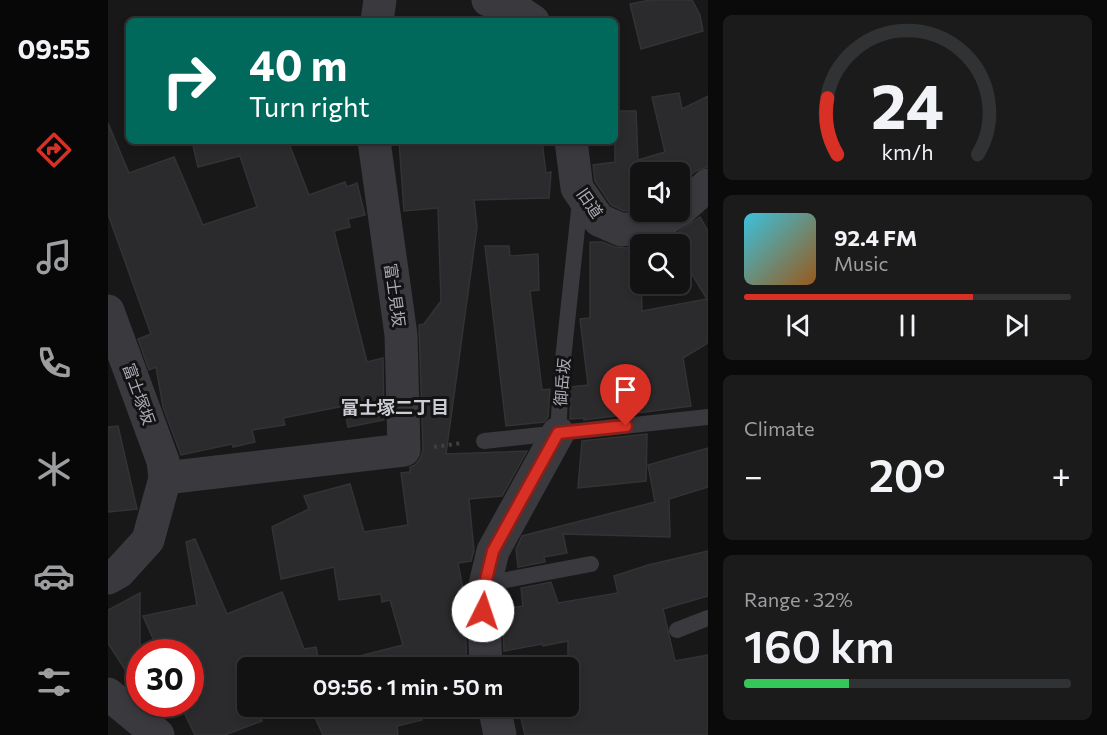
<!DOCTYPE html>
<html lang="en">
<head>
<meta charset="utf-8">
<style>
	:root { --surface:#121213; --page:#1b1b1c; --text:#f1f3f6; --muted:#9c9ea0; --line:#313233; --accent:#d93025 }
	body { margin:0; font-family:Commissioner,"Noto Sans JP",sans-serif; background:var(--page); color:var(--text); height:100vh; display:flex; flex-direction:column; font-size:22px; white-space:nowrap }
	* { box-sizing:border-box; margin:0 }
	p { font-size:20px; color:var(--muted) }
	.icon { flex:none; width:33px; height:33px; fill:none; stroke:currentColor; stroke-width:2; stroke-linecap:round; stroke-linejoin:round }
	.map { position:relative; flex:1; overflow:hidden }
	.side { display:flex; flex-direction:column; gap:15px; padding:15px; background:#0a0a0a; width:399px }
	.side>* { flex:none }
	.hud { position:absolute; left:18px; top:18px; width:492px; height:126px; border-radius:9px; box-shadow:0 3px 9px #0003,0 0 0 2px var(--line); background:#00695c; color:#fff; overflow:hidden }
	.fabs { position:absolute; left:522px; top:162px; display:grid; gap:12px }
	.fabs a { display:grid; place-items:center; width:60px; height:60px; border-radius:9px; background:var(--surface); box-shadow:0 3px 9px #0003,0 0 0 2px var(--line); font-size:30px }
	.speed { position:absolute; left:18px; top:639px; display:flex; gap:12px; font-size:30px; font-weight:700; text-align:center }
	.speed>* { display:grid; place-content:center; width:78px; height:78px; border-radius:50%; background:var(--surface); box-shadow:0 3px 9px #0003,0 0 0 2px var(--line); line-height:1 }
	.speed .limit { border:9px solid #d22; background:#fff; color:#111 }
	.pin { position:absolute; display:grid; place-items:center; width:51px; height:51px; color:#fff; margin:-62px -26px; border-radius:50% 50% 50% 0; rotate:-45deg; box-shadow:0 0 6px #0007 }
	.pin .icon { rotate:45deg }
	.me { position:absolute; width:66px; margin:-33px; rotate:4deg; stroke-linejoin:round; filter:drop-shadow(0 0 4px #0008) }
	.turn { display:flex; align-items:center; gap:21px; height:126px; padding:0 24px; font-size:27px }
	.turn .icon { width:78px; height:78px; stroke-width:2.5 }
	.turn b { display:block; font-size:42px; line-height:51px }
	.big { font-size:45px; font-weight:600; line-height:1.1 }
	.side .card { flex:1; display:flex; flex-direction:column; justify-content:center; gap:9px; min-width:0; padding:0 21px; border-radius:9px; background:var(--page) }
	.side .dial { align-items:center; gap:0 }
	.dial svg { height:156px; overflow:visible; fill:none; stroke:var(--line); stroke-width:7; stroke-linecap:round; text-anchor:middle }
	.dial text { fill:var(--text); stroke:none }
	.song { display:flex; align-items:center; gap:18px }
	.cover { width:72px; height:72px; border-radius:9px; background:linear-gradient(135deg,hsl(190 70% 55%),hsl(30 70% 35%)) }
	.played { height:6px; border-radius:3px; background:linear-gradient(90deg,var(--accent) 70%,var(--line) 70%) }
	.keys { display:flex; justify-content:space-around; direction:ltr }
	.heat { display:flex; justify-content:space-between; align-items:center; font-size:33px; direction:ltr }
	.charge { height:9px; border-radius:4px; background:linear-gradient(90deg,#34c759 32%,var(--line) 0) }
	.trip { position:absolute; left:129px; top:657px; width:342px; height:60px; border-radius:9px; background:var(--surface); box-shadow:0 3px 9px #0003,0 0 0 2px var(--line); font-weight:600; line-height:60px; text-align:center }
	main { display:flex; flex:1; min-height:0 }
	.tabs { display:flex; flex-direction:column; width:108px; justify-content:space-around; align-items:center; background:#070708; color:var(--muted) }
	.tabs .icon { width:42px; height:42px }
	.tabs .active { color:var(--accent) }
	.tabs b { font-size:27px; color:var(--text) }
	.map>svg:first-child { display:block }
	.building { fill:#2b2b2d; stroke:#333235; stroke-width:1.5 }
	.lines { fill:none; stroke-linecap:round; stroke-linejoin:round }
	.path { stroke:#3f3f45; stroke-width:4; stroke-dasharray:3 4.5; stroke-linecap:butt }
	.service { stroke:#39393e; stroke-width:16 }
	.minor { stroke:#39393e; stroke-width:33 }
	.route-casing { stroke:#8d1f18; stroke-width:15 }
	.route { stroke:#d93025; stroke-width:10 }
	.labels { text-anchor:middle; stroke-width:6; stroke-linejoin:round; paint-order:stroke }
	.street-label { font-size:16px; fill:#abacb7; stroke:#131314 }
	.neighbourhood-label { font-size:18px; font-weight:bold; fill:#ccccd4; stroke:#131314 }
</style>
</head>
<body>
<main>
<nav class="tabs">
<b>09:55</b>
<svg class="icon active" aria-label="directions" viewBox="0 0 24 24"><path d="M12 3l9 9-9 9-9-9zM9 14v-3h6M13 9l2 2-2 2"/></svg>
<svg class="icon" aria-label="music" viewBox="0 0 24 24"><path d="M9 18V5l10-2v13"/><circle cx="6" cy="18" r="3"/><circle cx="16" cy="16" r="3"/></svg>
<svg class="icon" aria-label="phone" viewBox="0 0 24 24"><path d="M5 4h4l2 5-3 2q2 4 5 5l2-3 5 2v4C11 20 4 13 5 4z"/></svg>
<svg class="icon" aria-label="climate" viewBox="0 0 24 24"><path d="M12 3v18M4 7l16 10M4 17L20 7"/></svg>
<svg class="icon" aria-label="car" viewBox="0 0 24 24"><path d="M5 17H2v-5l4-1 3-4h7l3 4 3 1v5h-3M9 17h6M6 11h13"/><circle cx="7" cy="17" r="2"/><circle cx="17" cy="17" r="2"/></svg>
<svg class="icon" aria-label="filters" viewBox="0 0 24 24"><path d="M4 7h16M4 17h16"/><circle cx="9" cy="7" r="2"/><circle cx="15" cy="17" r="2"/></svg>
</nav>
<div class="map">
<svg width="600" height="735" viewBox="0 0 600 735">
	<rect width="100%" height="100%" fill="#181819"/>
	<g class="building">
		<path d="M542,0h42l8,15 3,16 -62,18 -11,-45z"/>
		<path d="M571,93l3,16 26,-13v71l-12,4 -16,12v-11h-40l-1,36 -15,3 -13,-6 -16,-24 -2,-16 22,-3v-51h21l2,49 27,-8 -13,-55z"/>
		<path d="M0,123l21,50 45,-16 29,68 54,-18 -17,-51 -42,11 -6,-26h96l21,54 36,-13 2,5 10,-4 8,32 -17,4 2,8 -16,4 33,131 16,-4 1,62 -36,7 -4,-21 -61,12 2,7 -33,5 3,12 -22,5 -1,-3 -51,11 -18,-48 -7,-40 -7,3 -11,-31 13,-5 -43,-120z"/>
		<path d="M291,141h143l4,32 5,-1 -2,26 -75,2 3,27 -31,227 81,-3 -25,45 -33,3 5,52 -3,10 -13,2 6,31 3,74h-219v38h30l-19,5 3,10 -37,14h-30l-15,-31h10v-52h-31l-16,-36 54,-11 -11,-63 9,-3 32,75 55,-22 22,57 12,-2 4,19 83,-21 -13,-45 -8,2 -1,-8 -42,6 -5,-33 -53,12 -9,-52 37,-18 -5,-13 46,-12 14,48 44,-7 -7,-52 9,-1v-5l5,-2 5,-6 3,-9 -4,-125 5,-1 17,-23 -3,-93 -34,3z"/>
		<path d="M592,217l8,14v112l-25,15 8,48 -107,14v-2l-14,1 1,-32 17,-2 -8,-66 10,-1v-76h12l13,5 10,1 15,-2 2,65 65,-12 -27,-44v-11h-7l-3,-6z"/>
		<path d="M377,246h24l1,10 28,-2 1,36 -9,1 12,99 8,-1 -2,28 -4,5 -38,4z"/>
		<path d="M10,426l19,83 -29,3v-85z"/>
		<path d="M539,434l-1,47 -68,7 4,-47z"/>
		<path d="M600,448v39l-39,12 1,38 -107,-3 4,19 -23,4 1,5 -27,5 -2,-18 6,-13 133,-34 -7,-37z"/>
		<path d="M600,551v45l-45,13 12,52 33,-6v80h-183l-7,-29h50v-65l-25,5 -1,-2 -38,7 -2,-42 21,-3 -2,-18 30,-6 7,21 60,-10 -4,-17 34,-11z"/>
		<path d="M32,593v100l-32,-50v-33z"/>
		<path d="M202,706h139l-29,6 2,8 -25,6 1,9h-75z"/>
	</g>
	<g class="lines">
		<path class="path" d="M326,447l28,-4"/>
		<g class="service">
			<path d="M450,433l4,-64 17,-159 -1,-12"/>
			<path d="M376,441l224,-24"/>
			<path d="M377,584l106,-20"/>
			<path d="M569,630l31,-12"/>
		</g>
		<g class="minor">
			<path d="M380,0l30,11 15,10"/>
			<path d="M269,21l3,-21"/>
			<path d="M463,141l6,47 22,32 23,10 37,-7 18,-11"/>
			<path d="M572,210l28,-25"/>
			<path d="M0,311l55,150 2,17 -17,62 -29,32 -11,6"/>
			<path d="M57,478l239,-28 -3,-115 -27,-194"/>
			<path d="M378,668l-3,-75 10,-42 65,-118"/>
			<path d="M0,694l50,41"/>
			<path d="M386,706l6,29"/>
		</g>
	</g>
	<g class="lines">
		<g class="route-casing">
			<path id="route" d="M375,611v-19l10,-41 65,-118 68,-7"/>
		</g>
		<use href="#route" class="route"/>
	</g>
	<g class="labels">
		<g class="street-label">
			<text transform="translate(482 203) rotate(55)" y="6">旧道</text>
			<text transform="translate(287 295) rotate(82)" y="6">富士見坂</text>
			<text transform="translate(454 382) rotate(-85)" y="6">御岳坂</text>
			<text transform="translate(31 394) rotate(70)" y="6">富士塚坂</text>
		</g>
		<g class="neighbourhood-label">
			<text x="287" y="414">富士塚二丁目</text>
		</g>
	</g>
</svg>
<div class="fabs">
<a><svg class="icon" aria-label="sound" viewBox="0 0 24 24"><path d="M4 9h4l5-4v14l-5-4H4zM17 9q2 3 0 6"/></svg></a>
<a><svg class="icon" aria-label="search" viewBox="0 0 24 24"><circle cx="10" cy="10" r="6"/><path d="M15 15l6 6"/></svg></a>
</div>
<div class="speed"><div class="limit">30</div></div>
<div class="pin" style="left:518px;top:426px;background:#d93025"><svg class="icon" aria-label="arrive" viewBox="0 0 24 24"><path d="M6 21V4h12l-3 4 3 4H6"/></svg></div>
<svg class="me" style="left:375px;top:611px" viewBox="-20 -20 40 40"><circle r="19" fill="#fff"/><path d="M0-13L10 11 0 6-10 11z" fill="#d93025"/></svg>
<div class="trip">09:56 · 1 min · 50 m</div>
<div class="hud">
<div class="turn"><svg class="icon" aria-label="right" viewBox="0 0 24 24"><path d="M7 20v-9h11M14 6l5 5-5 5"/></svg><div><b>40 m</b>Turn right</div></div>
</div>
</div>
<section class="side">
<div class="card dial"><svg viewBox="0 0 100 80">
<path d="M14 69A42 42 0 1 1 86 69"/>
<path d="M14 69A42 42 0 0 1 9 40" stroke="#d93025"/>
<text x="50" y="56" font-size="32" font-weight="700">24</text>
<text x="50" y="72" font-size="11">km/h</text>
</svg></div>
<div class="card">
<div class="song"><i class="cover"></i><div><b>92.4 FM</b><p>Music</p></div></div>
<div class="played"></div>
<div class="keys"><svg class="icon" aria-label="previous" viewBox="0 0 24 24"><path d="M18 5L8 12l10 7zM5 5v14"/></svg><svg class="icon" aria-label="pause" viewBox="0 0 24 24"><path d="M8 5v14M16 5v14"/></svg><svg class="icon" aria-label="next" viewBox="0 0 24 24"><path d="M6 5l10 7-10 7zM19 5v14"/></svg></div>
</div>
<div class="card"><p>Climate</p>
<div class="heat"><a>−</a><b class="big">20°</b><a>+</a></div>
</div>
<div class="card"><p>Range · 32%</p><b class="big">160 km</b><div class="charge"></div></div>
</section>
</main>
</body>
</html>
